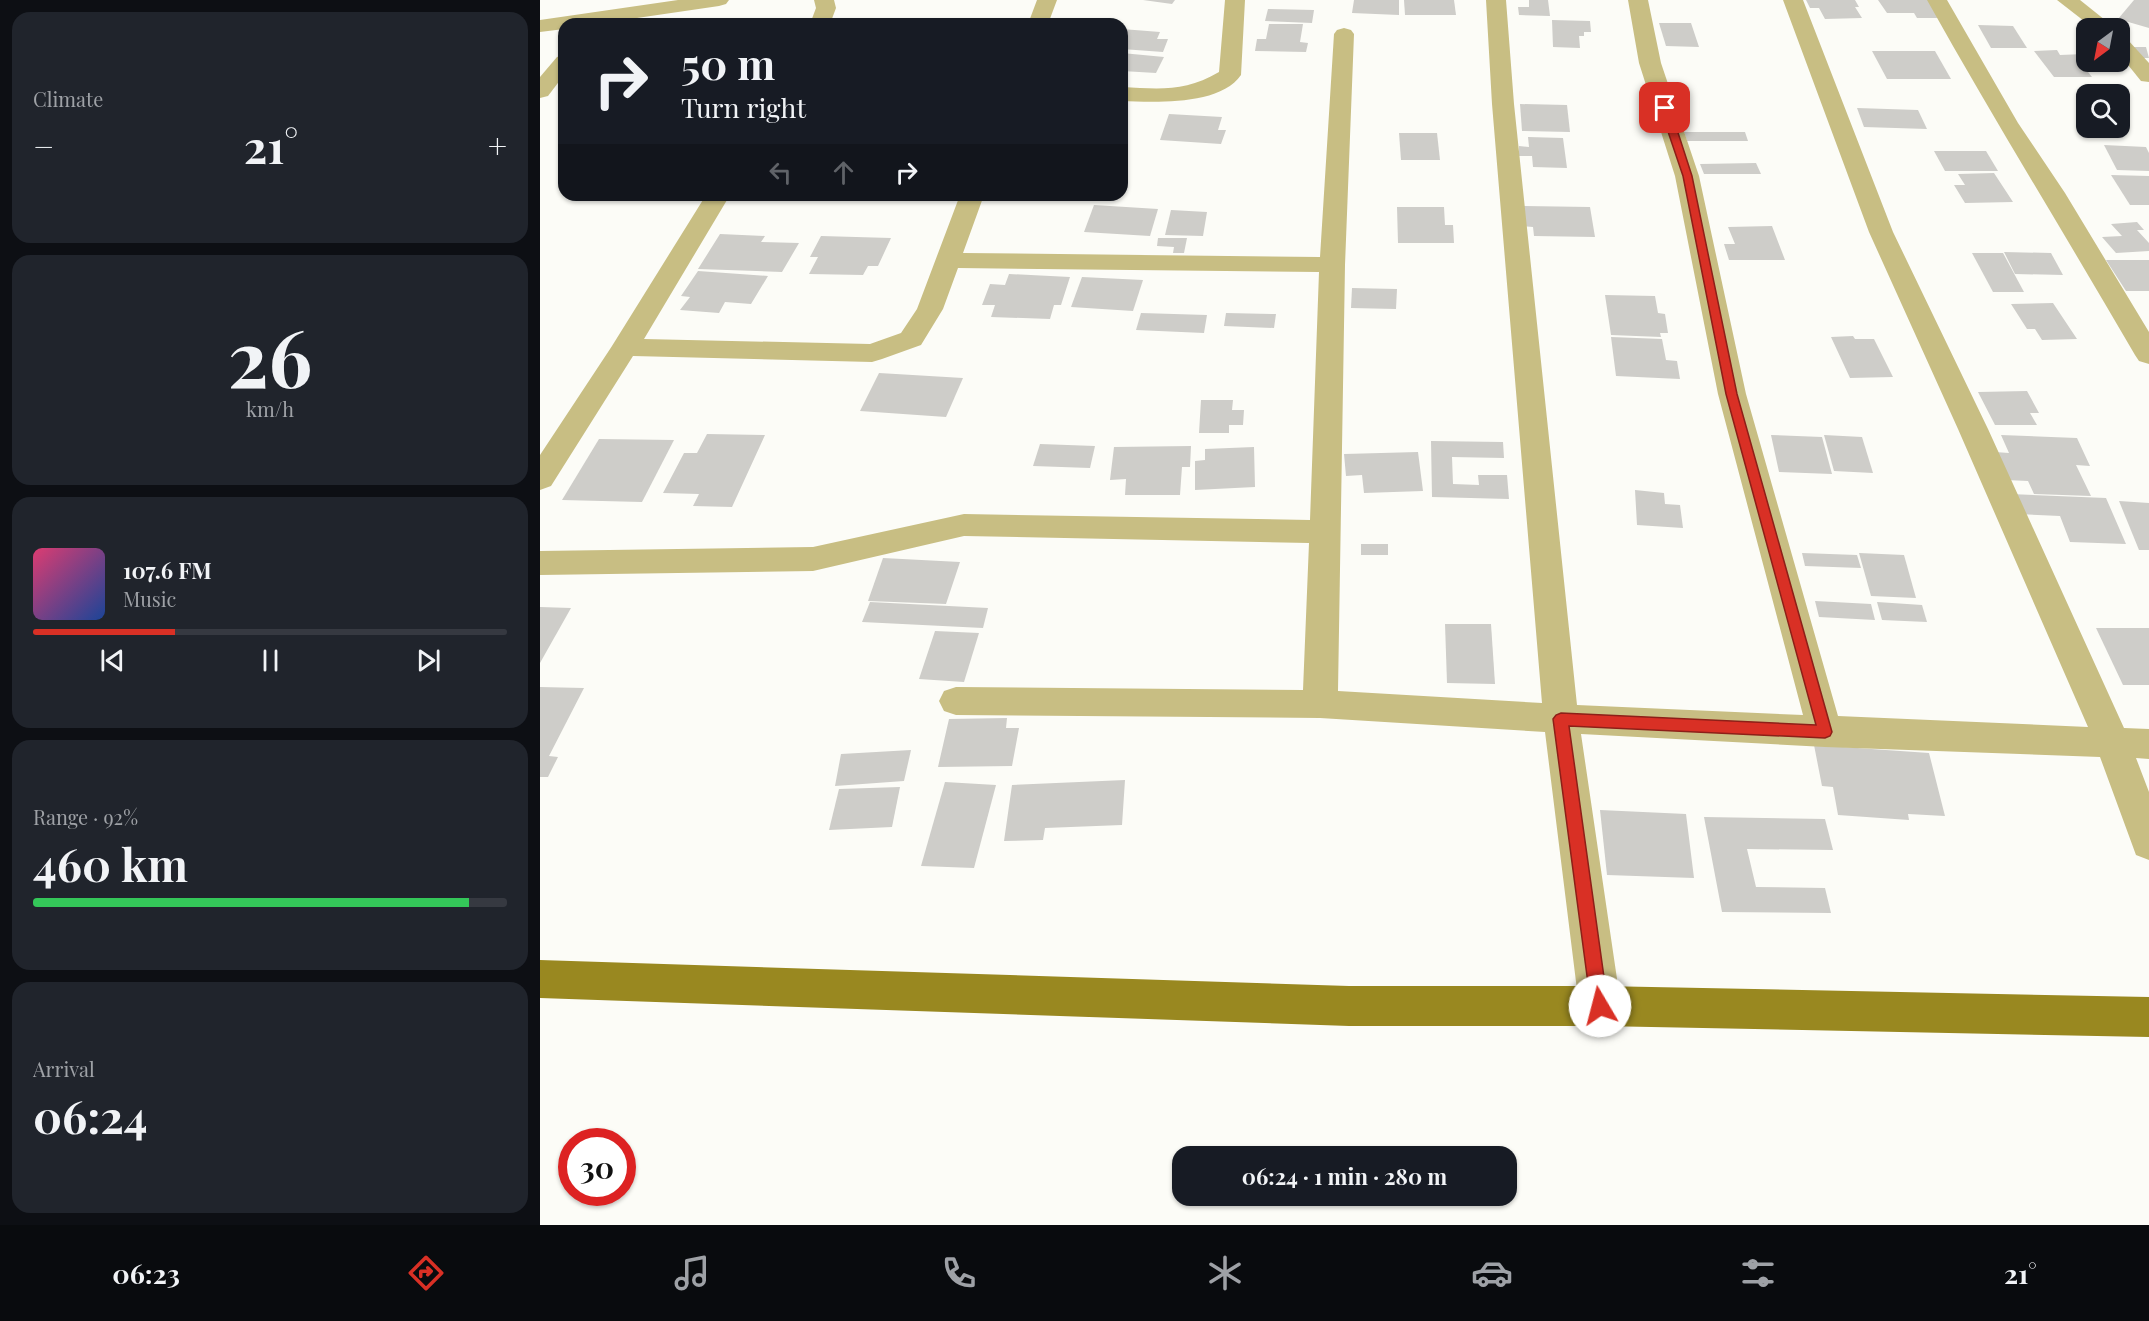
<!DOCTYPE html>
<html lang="en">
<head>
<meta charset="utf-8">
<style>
	:root { --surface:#171b24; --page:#20242c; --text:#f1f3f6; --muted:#9ea1a6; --line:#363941; --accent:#d93025 }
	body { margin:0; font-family:"Playfair Display",serif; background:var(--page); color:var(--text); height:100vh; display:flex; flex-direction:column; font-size:22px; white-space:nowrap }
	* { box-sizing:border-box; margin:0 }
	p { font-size:20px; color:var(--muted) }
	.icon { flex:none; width:33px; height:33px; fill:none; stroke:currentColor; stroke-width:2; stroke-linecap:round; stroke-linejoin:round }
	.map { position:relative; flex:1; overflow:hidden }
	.side { display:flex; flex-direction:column; gap:12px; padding:12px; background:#0d0f14; width:540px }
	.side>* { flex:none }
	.top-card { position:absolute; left:18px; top:18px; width:570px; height:183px; border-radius:18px; box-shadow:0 2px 4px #0004; background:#171b24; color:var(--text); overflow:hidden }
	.needle { width:39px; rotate:212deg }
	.buttons { position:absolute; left:1536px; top:18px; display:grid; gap:12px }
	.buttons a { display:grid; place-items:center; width:54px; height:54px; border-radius:12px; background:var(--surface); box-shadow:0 2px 4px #0004; font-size:30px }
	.speed { position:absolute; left:18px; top:1128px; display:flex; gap:12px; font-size:30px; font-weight:700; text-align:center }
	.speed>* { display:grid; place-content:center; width:78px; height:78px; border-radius:50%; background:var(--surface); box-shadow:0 2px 4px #0004; line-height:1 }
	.speed .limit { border:9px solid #d22; background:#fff; color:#111 }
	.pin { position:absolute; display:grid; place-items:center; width:51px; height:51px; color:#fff; margin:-26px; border-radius:12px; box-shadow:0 3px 9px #0006 }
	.me { position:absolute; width:66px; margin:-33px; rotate:352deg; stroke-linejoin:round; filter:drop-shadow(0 0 4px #0008) }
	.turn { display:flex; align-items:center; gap:21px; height:126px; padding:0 24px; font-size:27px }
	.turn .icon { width:78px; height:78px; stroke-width:2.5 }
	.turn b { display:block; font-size:42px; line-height:51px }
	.lanes { display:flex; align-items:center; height:57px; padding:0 24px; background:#0003; justify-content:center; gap:30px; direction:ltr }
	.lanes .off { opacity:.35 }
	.big { font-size:45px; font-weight:700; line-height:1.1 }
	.side .widget { flex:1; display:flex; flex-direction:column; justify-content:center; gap:9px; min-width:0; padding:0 21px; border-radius:18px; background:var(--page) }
	.side .dial { align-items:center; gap:0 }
	.dial b { font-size:78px; line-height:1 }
	.song { display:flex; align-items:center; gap:18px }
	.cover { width:72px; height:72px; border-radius:9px; background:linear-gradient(135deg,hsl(340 70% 55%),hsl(220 70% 35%)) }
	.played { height:6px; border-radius:3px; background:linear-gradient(90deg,var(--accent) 30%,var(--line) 30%) }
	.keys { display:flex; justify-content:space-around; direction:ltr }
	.heat { display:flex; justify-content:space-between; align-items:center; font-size:33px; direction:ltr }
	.charge { height:9px; border-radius:4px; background:linear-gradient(90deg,#34c759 92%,var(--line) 0) }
	.trip { position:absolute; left:632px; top:1146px; width:345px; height:60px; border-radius:18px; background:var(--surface); box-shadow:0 2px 4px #0004; font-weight:700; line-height:60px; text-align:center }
	.tab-bar { display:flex; height:96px; justify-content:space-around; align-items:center; background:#090b0e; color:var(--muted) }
	.tab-bar .icon { width:42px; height:42px }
	.tab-bar .selected { color:var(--accent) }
	.tab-bar b { font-size:27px; color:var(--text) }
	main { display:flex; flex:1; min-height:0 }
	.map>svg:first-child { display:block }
	.building { fill:#cecdc9 }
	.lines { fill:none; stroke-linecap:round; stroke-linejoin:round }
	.street { fill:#c8be83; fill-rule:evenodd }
	.primary { fill:#998820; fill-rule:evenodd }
	.route { fill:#d93025; stroke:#8d1f18; stroke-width:1.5 }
</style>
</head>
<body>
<main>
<section class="side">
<div class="widget"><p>Climate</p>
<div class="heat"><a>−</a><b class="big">21°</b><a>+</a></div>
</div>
<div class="widget dial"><b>26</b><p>km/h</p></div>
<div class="widget">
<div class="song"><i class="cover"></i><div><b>107.6 FM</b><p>Music</p></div></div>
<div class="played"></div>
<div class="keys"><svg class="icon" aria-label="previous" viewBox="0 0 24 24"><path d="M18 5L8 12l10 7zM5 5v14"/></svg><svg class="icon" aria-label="pause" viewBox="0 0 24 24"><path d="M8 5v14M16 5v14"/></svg><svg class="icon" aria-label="next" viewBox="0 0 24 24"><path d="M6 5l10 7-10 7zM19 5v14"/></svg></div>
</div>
<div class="widget"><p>Range · 92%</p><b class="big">460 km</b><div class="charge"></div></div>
<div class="widget"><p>Arrival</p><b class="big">06:24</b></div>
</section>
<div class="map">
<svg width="1609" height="1225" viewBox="0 0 1609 1225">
	<rect width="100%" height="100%" fill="#fcfcf7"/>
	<g class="building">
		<path d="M603,0h32l-3,4z"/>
		<path d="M814,0h45v15l-47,-2z"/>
		<path d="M864,0h50l2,15h-51z"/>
		<path d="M989,0h19l2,16 -31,-1 -1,-8h11z"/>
		<path d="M1266,0h49l4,7h-4l7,11 -37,1 -6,-11h-9z"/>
		<path d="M1338,0h54l12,18h-27l-3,-5h-27z"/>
		<path d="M1594,0h15v28l-31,-9z"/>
		<path d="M728,9l46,1 -2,13 -47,-2z"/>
		<path d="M1012,20l38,1 1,11h-7v4h-5l1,12 -27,-1z"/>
		<path d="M1119,23h32l8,24 -33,-1z"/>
		<path d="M729,24h34l-3,18 8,1 -2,9 -51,-1 2,-12h9z"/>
		<path d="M1438,25l35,1 14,22h-36z"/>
		<path d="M582,29l38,3 -3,7h11l-5,13 -41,-3z"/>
		<path d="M1591,47h15l3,11h-10z"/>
		<path d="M1517,50l3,5 24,-1 2,8h5l8,10h-11l4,5h-38l-20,-26z"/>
		<path d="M1332,51h63l16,28h-64z"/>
		<path d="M582,53l42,4 -8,16 -34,-2z"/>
		<path d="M980,104l47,1 3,27 -48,-1z"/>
		<path d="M1317,108l61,2 9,19 -63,-2z"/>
		<path d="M629,114l53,3 -4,13h8l-5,14 -61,-4z"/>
		<path d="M1144,132h61l3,9h-61z"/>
		<path d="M859,133h38l3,27h-39z"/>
		<path d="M988,137l35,1 4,30 -34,-1 -1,-11h-13v-10l10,1z"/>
		<path d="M1564,145l42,2 3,6v18l-32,-1z"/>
		<path d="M1394,151h52l12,20h-53z"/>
		<path d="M1216,163l5,11h-57l-4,-10z"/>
		<path d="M1454,173l19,29 -48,1 -11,-18h11l-7,-11z"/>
		<path d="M1571,175l38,1v29h-19z"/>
		<path d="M554,205l64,4 -8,27 -66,-4z"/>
		<path d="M979,206l71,1 5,30 -61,-1 -1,-9 -11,-1z"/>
		<path d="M857,207h47l1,18h8l1,18h-56z"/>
		<path d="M631,210l36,2 -4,24 -38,-1z"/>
		<path d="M1597,222l7,8h-7l12,13v8l-33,2 -14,-16 20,-1 -11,-12z"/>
		<path d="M1232,226l13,34h-56l-5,-16h11l-7,-17z"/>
		<path d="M180,234l45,2 -4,6 38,1 -17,29 -84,-3z"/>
		<path d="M281,236l70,2 -13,28h-10l-5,9 -54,-1 9,-17h-8z"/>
		<path d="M618,238h29l-3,15h-11l1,-6 -17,-1z"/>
		<path d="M1464,252l47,1 12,22 -48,-1z"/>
		<path d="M1432,253h31l21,39h-31z"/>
		<path d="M1566,260h43v31h-23z"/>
		<path d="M158,271l70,5 -17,28 -26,-2 -6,11 -39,-3 10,-13 -9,-1z"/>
		<path d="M469,274l61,3 -9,28h-7l-4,14 -59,-2 4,-12h-13l8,-21 15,1z"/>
		<path d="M542,277l61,3 -10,31 -62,-4z"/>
		<path d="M812,288l45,1 -1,20 -45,-1z"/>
		<path d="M1065,295l50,1 3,17 7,1 3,19h-8l1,4 -50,-2z"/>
		<path d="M1513,303l24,36 -35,1 -7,-11h-8l-16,-25z"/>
		<path d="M601,313l66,2 -3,18 -68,-3z"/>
		<path d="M686,313l50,1 -2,14 -50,-2z"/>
		<path d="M1313,336l2,3h19l19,38 -43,1 -19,-41z"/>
		<path d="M1071,337l51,2 4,21 11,1 3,18 -64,-3z"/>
		<path d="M339,373l84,5 -17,39 -86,-6z"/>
		<path d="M1487,391l12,22h-9l7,12h-42l-17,-33z"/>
		<path d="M661,400h32l-1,10h12l-1,15h-14v8h-30z"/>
		<path d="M167,434l58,1 -33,72 -39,-1 6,-12 -36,-1 21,-40h13z"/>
		<path d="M1231,435l51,2 10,37 -53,-2z"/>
		<path d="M1284,435l38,2 11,36 -39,-2z"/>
		<path d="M1461,435l76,3 13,28 -14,-1 15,31 -57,-2 -6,-13 -22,-1 -11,-28 14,1z"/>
		<path d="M59,439l75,1 -32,62 -80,-2z"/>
		<path d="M891,441l72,1 1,16 -52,-1 1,27 26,1 -1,-10h29l2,24 -77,-2z"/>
		<path d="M500,444l55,2 -5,22 -57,-2z"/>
		<path d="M651,446l-1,21h-8l-2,28h-55l1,-16 -16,1 4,-33z"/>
		<path d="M714,447l1,40 -60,3v-29l10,-1v-11z"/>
		<path d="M878,452l5,39 -59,2 -2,-18 -16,1 -2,-22z"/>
		<path d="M1095,490l29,3 1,11 15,1 3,23 -46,-3z"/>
		<path d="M1470,494l96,4 20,46 -56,-2 -10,-26 -43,-2z"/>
		<path d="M1579,501l30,2v47h-10z"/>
		<rect x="821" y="544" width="27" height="11"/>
		<path d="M1262,553l55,2 4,13 -56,-2z"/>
		<path d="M1319,553l45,2 12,43 -45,-2z"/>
		<path d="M343,558l77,4 -14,42 -78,-3z"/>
		<path d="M1275,601l56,3 4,16 -56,-3z"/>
		<path d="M330,602l118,6 -5,20 -121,-6z"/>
		<path d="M1337,602l45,3 5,17 -45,-2z"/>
		<path d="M0,607l31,1 -31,55z"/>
		<path d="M905,624h46l4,60 -48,-1z"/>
		<path d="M1556,628h53v57h-26z"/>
		<path d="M395,631l44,2 -15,49 -45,-3z"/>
		<path d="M0,687l44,1 -35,68 9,1 -10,20h-8z"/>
		<path d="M467,718l-1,10h13l-7,38 -74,1 11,-48z"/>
		<path d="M1274,745l115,8 16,63 -37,-2 1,6 -71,-5 -5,-28 -11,-1z"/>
		<path d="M371,750l-7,31 -69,5 6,-32z"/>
		<path d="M585,780l-3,45 -77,3 -2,12 -39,1 8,-56z"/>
		<path d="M405,782l51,3 -22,83 -53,-2z"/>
		<path d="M360,787l-8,40 -63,3 10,-41z"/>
		<path d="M1060,810l86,4 8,64 -87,-3z"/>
		<path d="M1164,817l121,2 8,31 -86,-1 9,38 69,1 6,25 -109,-1z"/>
	</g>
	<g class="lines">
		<g class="street">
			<path d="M138,0h51l-3,4 -7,2 -123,18h-32v5l-24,3v-12z"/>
			<path d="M274,0h20l2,8 -6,16h-20l6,-16z"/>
			<path d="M497,0h20l-9,24h-20z"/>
			<path d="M685,0h20l-4,75c-21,31 -87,27 -119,26v-14c38,2 63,5 97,-15z"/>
			<path d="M946,0h20l8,104 63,601 226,10 -85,-321 -43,-218 -36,-113 -11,-63h20l13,63 38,113 47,218 92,322 250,11 -130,-298 -89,-197 -86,-232h20l90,232 95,197 136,299 25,1v30l-13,-1 13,34v68l-13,-5 -36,-98 -275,-10 -244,-13 40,272 -6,14 -15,6 -15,-6 -6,-14 -34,-274 -225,-14 -364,-3 -12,-4 -5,-10 5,-10 12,-4 347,3 6,-147 -345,-7 -151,35 -273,4v-24l273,-4 151,-33 346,6 9,-248 -361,-4 -15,41 -22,36 -39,14 -10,3 -239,-6 -82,130 -11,4v-35l72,-109 94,-151h24l-86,144 226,5 31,-11 16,-24 43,-114h24l-21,58 357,4 14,-223 3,-4 7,-2 7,2 3,4 -9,231 -7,426 204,12 -50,-599z"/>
			<path d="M1387,0h20l71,123 47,70 84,139v32l-10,-3 -4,-6c-69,-119 -141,-235 -208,-355z"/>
			<path d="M1517,0h23l35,28h-22z"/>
			<path d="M1580,37l7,2 22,24v19l-8,-1 -21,-26z"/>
			<path d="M24,55v20l-16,21 -8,2v-21l17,-20z"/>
		</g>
		<path class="primary" d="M0,960l809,26h251l549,11v40l-549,-11h-251l-809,-28z"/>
	</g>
	<path class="route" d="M1122,106l8,2 22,68 45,218 95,338 -2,4 -5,2 -256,-12 39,280 -2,5 -6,3 -6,-3 -3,-5 -38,-287 3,-4 5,-2 255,12 -90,-331 -43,-218 -23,-68z"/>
</svg>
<div class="buttons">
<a><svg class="needle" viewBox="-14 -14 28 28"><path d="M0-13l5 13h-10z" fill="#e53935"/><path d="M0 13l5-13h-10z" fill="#9ea1a6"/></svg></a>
<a><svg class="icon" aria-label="search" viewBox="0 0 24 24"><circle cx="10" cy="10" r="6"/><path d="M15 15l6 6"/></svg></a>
</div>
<div class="speed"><div class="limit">30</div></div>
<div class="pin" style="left:1125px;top:108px;background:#d93025"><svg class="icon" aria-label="arrive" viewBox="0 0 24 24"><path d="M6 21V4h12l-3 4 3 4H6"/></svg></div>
<svg class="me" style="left:1060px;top:1006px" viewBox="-20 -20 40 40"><circle r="19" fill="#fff"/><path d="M0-13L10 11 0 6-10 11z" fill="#d93025"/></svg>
<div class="trip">06:24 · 1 min · 280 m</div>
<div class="top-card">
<div class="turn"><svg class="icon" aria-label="right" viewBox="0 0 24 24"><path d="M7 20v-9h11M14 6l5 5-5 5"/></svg><div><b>50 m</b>Turn right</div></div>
<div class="lanes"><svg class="icon off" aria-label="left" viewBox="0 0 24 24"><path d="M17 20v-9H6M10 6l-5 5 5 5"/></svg><svg class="icon off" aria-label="ahead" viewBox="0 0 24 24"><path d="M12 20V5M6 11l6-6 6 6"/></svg><svg class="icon" aria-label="right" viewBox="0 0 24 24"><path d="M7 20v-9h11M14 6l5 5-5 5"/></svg></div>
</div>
</div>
</main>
<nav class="tab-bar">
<b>06:23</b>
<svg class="icon selected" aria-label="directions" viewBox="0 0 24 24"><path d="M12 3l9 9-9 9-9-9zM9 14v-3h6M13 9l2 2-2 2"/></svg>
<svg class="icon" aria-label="music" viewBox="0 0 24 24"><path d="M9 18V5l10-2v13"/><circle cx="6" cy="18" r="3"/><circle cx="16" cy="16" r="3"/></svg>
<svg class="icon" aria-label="phone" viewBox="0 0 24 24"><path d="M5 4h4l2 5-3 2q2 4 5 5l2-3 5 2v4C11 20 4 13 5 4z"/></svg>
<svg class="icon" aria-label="climate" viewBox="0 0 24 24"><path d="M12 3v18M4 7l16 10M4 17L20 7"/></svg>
<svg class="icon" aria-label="car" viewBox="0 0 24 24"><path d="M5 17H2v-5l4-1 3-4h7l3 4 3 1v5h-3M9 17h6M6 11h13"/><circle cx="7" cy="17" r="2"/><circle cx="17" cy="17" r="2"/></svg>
<svg class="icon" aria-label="filters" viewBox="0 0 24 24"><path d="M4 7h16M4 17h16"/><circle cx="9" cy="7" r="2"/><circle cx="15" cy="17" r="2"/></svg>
<b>21°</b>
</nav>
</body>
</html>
